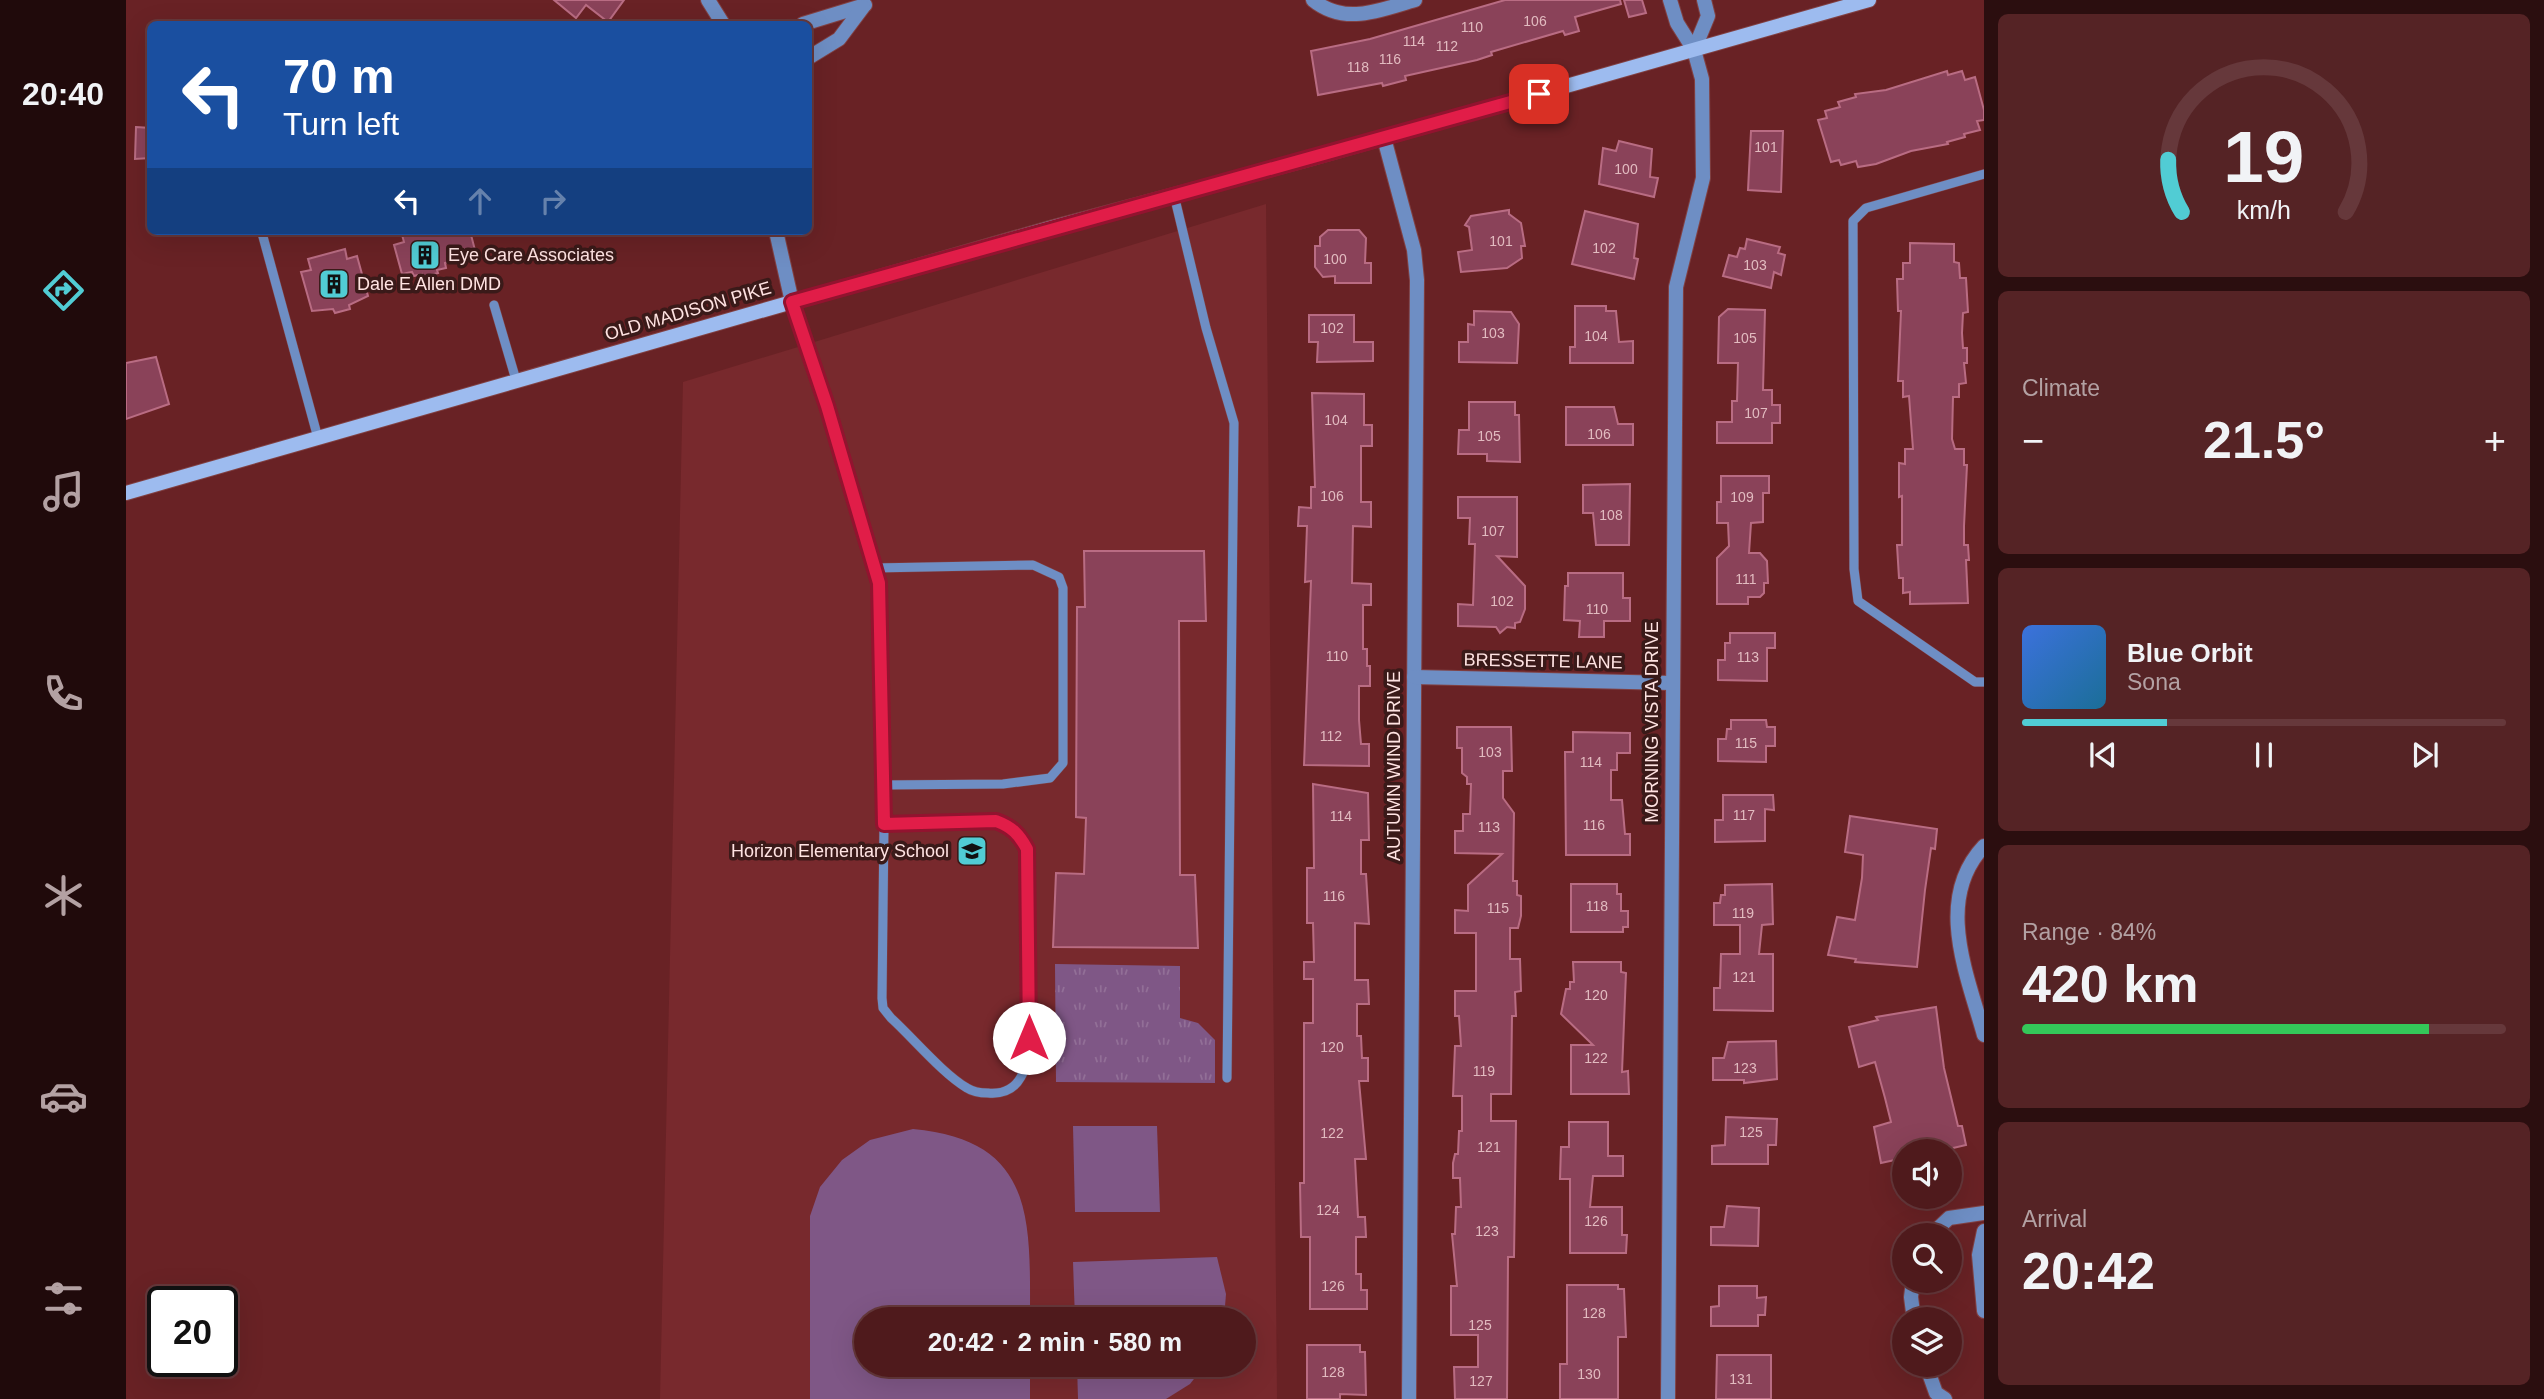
<!DOCTYPE html>
<html lang="en">
<head>
<meta charset="utf-8">
<style>
	:root { --surface:#4f1a1c; --page:#552325; --text:#f1f3f6; --muted:#b3a1a3; --line:#66383b; --accent:#51ccd4 }
	body { margin:0; font-family:Arial,sans-serif; background:var(--page); color:var(--text); height:100vh; display:flex; flex-direction:column; font-size:26px; white-space:nowrap }
	* { box-sizing:border-box; margin:0 }
	p { font-size:23px; color:var(--muted) }
	.icon { flex:none; width:38px; height:38px; fill:none; stroke:currentColor; stroke-width:2; stroke-linecap:round; stroke-linejoin:round }
	.map { position:relative; flex:1; overflow:hidden }
	.details { display:flex; flex-direction:column; gap:14px; padding:14px; background:#2b0e0f; width:560px }
	.details>* { flex:none }
	.banner { position:absolute; left:21px; top:21px; width:665px; height:214px; border-radius:10px; box-shadow:0 7px 28px #0002,0 0 0 2px var(--line); background:#1a4fa0; color:#fff; overflow:hidden }
	.buttons { position:absolute; left:1766px; top:1139px; display:grid; gap:14px }
	.buttons a { display:grid; place-items:center; width:70px; height:70px; border-radius:50%; background:var(--surface); box-shadow:0 7px 28px #0002,0 0 0 2px var(--line); font-size:35px }
	.speed { position:absolute; left:21px; top:1286px; display:flex; gap:14px; font-size:35px; font-weight:700; text-align:center }
	.speed>* { display:grid; place-content:center; width:91px; height:91px; border-radius:50%; background:var(--surface); box-shadow:0 7px 28px #0002,0 0 0 2px var(--line); line-height:1 }
	.speed .limit { border:4px solid #111; border-radius:10px; background:#fff; color:#111 }
	.pin { position:absolute; display:grid; place-items:center; width:60px; height:60px; color:#fff; margin:-30px; border-radius:14px; box-shadow:0 4px 10px #0006 }
	.me { position:absolute; width:77px; margin:-38px; rotate:0deg; stroke-linejoin:round; filter:drop-shadow(0 0 5px #0008) }
	.turn { display:flex; align-items:center; gap:24px; height:147px; padding:0 21px; font-size:32px }
	.turn .icon { width:91px; height:91px; stroke-width:2.5 }
	.turn b { display:block; font-size:49px; line-height:60px }
	.lanes { display:flex; align-items:center; height:66px; padding:0 21px; background:#0003; justify-content:center; gap:35px; direction:ltr }
	.lanes .off { opacity:.35 }
	.big { font-size:52px; font-weight:700; line-height:1.1 }
	.details .tile { flex:1; display:flex; flex-direction:column; justify-content:center; gap:10px; min-width:0; padding:0 24px; border-radius:10px; background:var(--page) }
	.details .dial { align-items:center; gap:0 }
	.dial svg { height:182px; overflow:visible; fill:none; stroke:var(--line); stroke-width:7; stroke-linecap:round; text-anchor:middle }
	.dial text { fill:var(--text); stroke:none }
	.song { display:flex; align-items:center; gap:21px }
	.cover { width:84px; height:84px; border-radius:10px; background:linear-gradient(135deg,hsl(220 70% 55%),hsl(200 70% 35%)) }
	.played { height:7px; border-radius:4px; background:linear-gradient(90deg,var(--accent) 30%,var(--line) 30%) }
	.keys { display:flex; justify-content:space-around; direction:ltr }
	.heat { display:flex; justify-content:space-between; align-items:center; font-size:38px; direction:ltr }
	.charge { height:10px; border-radius:5px; background:linear-gradient(90deg,#34c759 84%,var(--line) 0) }
	.trip { position:absolute; left:728px; top:1307px; width:402px; height:70px; border-radius:35px; background:var(--surface); box-shadow:0 7px 28px #0002,0 0 0 2px var(--line); font-weight:700; line-height:70px; text-align:center }
	main { display:flex; flex:1; min-height:0 }
	.tab-bar { display:flex; flex-direction:column; width:126px; justify-content:space-around; align-items:center; background:#200a0b; color:var(--muted) }
	.tab-bar .icon { width:49px; height:49px }
	.tab-bar .selected { color:var(--accent) }
	.tab-bar b { font-size:32px; color:var(--text) }
	.map>svg:first-child { display:block }
	.built { fill:#78292d; fill-rule:evenodd }
	.grass { fill:url(#grass-tufts) }
	.garden { fill:#7f5786 }
	.building { fill:#8a4259; stroke:#b96c83; stroke-width:2 }
	.lines { fill:none; stroke-linecap:round; stroke-linejoin:round }
	.service-casing { stroke:#814143; stroke-width:10 }
	.minor-casing { stroke:#814143; stroke-width:16 }
	.secondary-casing { stroke:#814143; stroke-width:16 }
	.service { stroke:#6e8ec4; stroke-width:9 }
	.minor { stroke:#6e8ec4; stroke-width:14 }
	.secondary { stroke:#9dbbef; stroke-width:14 }
	.route-casing { stroke:#92132f; stroke-width:18 }
	.route { stroke:#e11d48; stroke-width:12 }
	.labels { text-anchor:middle; stroke-width:7; stroke-linejoin:round; paint-order:stroke }
	.number-label { font-size:14px; fill:#e2bbc0 }
	.poi-label { font-size:18px; fill:#ffe3e2; stroke:#3a1a19; text-anchor:start }
	.street-label { font-size:18px; fill:#ffe3e2; stroke:#3a1a19 }
</style>
</head>
<body>
<main>
<nav class="tab-bar">
<b>20:40</b>
<svg class="icon selected" aria-label="directions" viewBox="0 0 24 24"><path d="M12 3l9 9-9 9-9-9zM9 14v-3h6M13 9l2 2-2 2"/></svg>
<svg class="icon" aria-label="music" viewBox="0 0 24 24"><path d="M9 18V5l10-2v13"/><circle cx="6" cy="18" r="3"/><circle cx="16" cy="16" r="3"/></svg>
<svg class="icon" aria-label="phone" viewBox="0 0 24 24"><path d="M5 4h4l2 5-3 2q2 4 5 5l2-3 5 2v4C11 20 4 13 5 4z"/></svg>
<svg class="icon" aria-label="climate" viewBox="0 0 24 24"><path d="M12 3v18M4 7l16 10M4 17L20 7"/></svg>
<svg class="icon" aria-label="car" viewBox="0 0 24 24"><path d="M5 17H2v-5l4-1 3-4h7l3 4 3 1v5h-3M9 17h6M6 11h13"/><circle cx="7" cy="17" r="2"/><circle cx="17" cy="17" r="2"/></svg>
<svg class="icon" aria-label="filters" viewBox="0 0 24 24"><path d="M4 7h16M4 17h16"/><circle cx="9" cy="7" r="2"/><circle cx="15" cy="17" r="2"/></svg>
</nav>
<div class="map">
<svg width="1858" height="1399" viewBox="0 0 1858 1399">
	<defs>
		<pattern id="grass-tufts" width="24" height="20" patternUnits="userSpaceOnUse" patternTransform="scale(1.75)"><rect width="24" height="20" fill="#7f5786"/><path d="M3 7l-1-3M5 7V3M7 7l1-3M15 17l-1-3M17 17v-4M19 17l1-3" fill="none" stroke="#926f97"/></pattern>
	</defs>
	<rect width="100%" height="100%" fill="#692225"/>
	<path class="built" d="M1140,204l11,1195h-617l23,-1017zM740,1320h378v45h-378z"/>
	<path class="grass" d="M929,964l125,2v52l18,5 17,17v43l-159,-1z"/>
	<g class="garden">
		<path d="M947,1126h84l3,86h-85z"/>
		<path d="M787,1129c123,11 117,92 117,190l-164,1v45h164v34h-220v-183l10,-29 22,-27 28,-20z"/>
		<path d="M1091,1257l9,37 -2,25h-149l-2,-57z"/>
		<path d="M951,1365h128l-15,19 -24,15h-88z"/>
	</g>
	<g class="building">
		<path d="M428,0h70l-16,22 -22,-17 -10,13z"/>
		<path d="M1379,0h115l1,4 -46,13 4,14 -14,4 -2,-4 -72,21 1,3 -15,5 -72,16 1,4 -23,6 -1,-3 -64,12 -7,-44 59,-12z"/>
		<path d="M1498,0h18l4,13 -17,4z"/>
		<path d="M1821,71l1,4 14,-4 3,9 10,-3 9,33v10l-7,1 3,9 -16,4 1,3 -18,5 1,2 -37,7 -35,13 -18,3 -2,-6 -15,4 -2,-5 -8,2 -13,-42 9,-2 -2,-7 15,-4 -2,-5 18,-5 -1,-3 31,-4z"/>
		<path d="M10,127l14,1v30l-15,1z"/>
		<path d="M1625,131h32l-2,61 -33,-2z"/>
		<path d="M1493,141l33,8 -2,28 8,1 -4,19 -55,-13 4,-36 13,3z"/>
		<path d="M1383,210v4l12,9 4,23h-4l1,12 -15,10 -46,4 -3,-20 14,-2 -3,-23 -4,-2 6,-9z"/>
		<path d="M1459,211l53,13 -4,34 4,1 -4,20 -62,-15z"/>
		<path d="M1202,230h31l7,8 -1,25h6v20h-36v-7l-12,1 -8,-10v-21h5v-9z"/>
		<path d="M275,231h69l6,23 -31,9 1,5 -9,2 1,3 -15,4 -1,-3 -8,2 -2,-4 -10,2 -8,-29 10,-3z"/>
		<path d="M1621,239l33,8 -2,6 7,2 -4,20 -7,-3 -3,16 -48,-12 6,-21 8,2 3,-9 5,1z"/>
		<path d="M1784,243l44,1v18l5,1 1,15h6l2,34 -5,1 -1,20 1,15h4v15h-3l2,20 -7,1v13h-6l-1,42 3,10h9v16h3l-3,61v19h4l1,15h-3l2,43 -58,1v-12l-7,1v-15h-4l-2,-33h5v-49l-3,1v-34l6,1v-15h8l-4,-53 -6,1v-16h-5l3,-70h-3l-1,-32h6v-16h7z"/>
		<path d="M219,249l2,10 10,-3 11,40 -19,9 1,4 -15,4 -2,-4 -21,2 -11,-39 10,-2 -3,-11z"/>
		<path d="M1449,306h31v5h10l3,31 14,-1v22h-63v-16h5z"/>
		<path d="M1602,309l37,1 -2,80h9v15h8v18h-8v20h-55v-21h15v-21h5l1,-38h-20l1,-46z"/>
		<path d="M1348,311l37,1 8,12 -2,39 -58,-1v-20h9v-18l6,1z"/>
		<path d="M1183,315h45v27h19v19l-56,1 1,-20h-9z"/>
		<path d="M30,357l13,47 -43,15v-56z"/>
		<path d="M1186,393l52,1v31h8v21h-11v56h10v25l-18,-1 -1,57 19,1v21h-8v44h4v17h3v20h-11v34l2,24h8v22l-65,-1 7,-184 -6,1 2,-56h-9l1,-19 12,1v-21h4z"/>
		<path d="M1343,402h46v13h4l1,47 -33,-1v-7h-29l1,-24h10z"/>
		<path d="M1440,407h48l4,17h15v21h-67z"/>
		<path d="M1595,476h48v17h-6v29l-12,1 -2,30h11l7,8 1,22h-4v10l-4,4h-12v7h-31v-46l12,-12 -1,-23h-11v-21h4z"/>
		<path d="M1504,484l-1,61h-33l-3,-32h-10v-28z"/>
		<path d="M1332,497h59v60l-20,-1 28,30v23l-5,13 -5,1v5l-8,-1 -7,6 -4,-6 -38,-1v-22l15,1 2,-61h-6l1,-26h-12z"/>
		<path d="M958,551h120l2,70h-27l1,254h15l3,73 -145,-1 3,-74 28,1 2,-56 -10,-1 1,-210h8z"/>
		<path d="M1442,573h55v25h7v23h-26v16h-25l1,-16 -16,-1 1,-34h3z"/>
		<path d="M1604,633h45v15h-8v33l-49,-1v-20h7v-17h5z"/>
		<path d="M1605,720h35l1,7h8v19h-9v16l-48,-1v-22h8l1,-10h4z"/>
		<path d="M1331,727h54l1,44h-9v27l11,15 -1,68h4v14l4,1v20l-3,12h-8v31h10l1,32 -6,1 1,24h-4l-1,78h-20v27h25l-2,136h-6l-1,142h-52l-1,-32h24v-32h-27v-49h6l-5,-52h3l1,-27h5l-1,-29h-7v-15l2,-9h3l1,-23h3v-35h-9l2,-50h6l-2,-30h-4v-25h21v-58h-21v-23l13,1v-26l34,-31 -47,-1v-22h8v-17h7l1,-30h-4v-7l-5,-4v-25h-5z"/>
		<path d="M1447,732l57,1v20h-13v17h-6v30h11l3,34h5v21h-64l-1,-103h8z"/>
		<path d="M1187,784l55,9 1,47h-8v34h5l3,50 -14,-1v57h13l1,24h-12v32h4l1,22h6v23h-9l7,78h-11l3,58h7l1,20h-10v37h5v16h6v19h-57v-72h-9l-1,-54h4v-160h9v-44h-9v-17h10l-1,-39h-6v-55h7z"/>
		<path d="M1597,795h50l1,15 -9,-1v32l-50,1v-22h8z"/>
		<path d="M1724,816l87,13 -2,20 -4,-1 -6,42 -8,77 -62,-5 1,-3 -28,-4 9,-38 18,3 7,-42 1,-23 -18,-3z"/>
		<path d="M1445,884h46v10h4v17h7v16h-5v5h-52z"/>
		<path d="M1646,884l1,40 -11,1 -3,29h14v57l-59,-1v-22h6l1,-34h19v-29h-26v-22h6l1,-8h4v-10z"/>
		<path d="M1447,962h48v10l5,1 -4,99 6,-1 1,23h-58v-49h22l-32,-31 5,-25h4v-7h4z"/>
		<path d="M1810,1007l8,61 14,58h4l4,19 -30,7h-32v6l-23,5 -7,-36 17,-5 -6,-24 -10,-36 -16,5 -10,-40 29,-7 -2,-3z"/>
		<path d="M1650,1041l1,38 -33,4v-3h-31v-22h11l4,-16z"/>
		<path d="M1600,1117l51,2 -1,26h-8v19h-56v-18l13,-1z"/>
		<path d="M1443,1122h39v34h15v20h-30l-3,31h32v28h5l-1,18h-56v-74h-10l1,-32h8z"/>
		<path d="M1601,1206l32,2 -1,38 -47,-1v-18h13z"/>
		<path d="M1441,1285h51v4h6l2,48h-8v62h-58v-35h7z"/>
		<path d="M1593,1286h38v12l9,-1 -1,18h-7v11h-47v-19l8,-1z"/>
		<path d="M1181,1345h53v7h5l1,43 -26,-1v5h-33z"/>
		<path d="M1591,1355h54v44h-55z"/>
	</g>
	<g class="lines">
		<g class="service-casing">
			<g id="service">
				<path d="M1858,174l-118,34 -13,13 1,348 4,32 117,81h9"/>
				<path d="M1048,195l32,133 28,95 -7,655"/>
				<path d="M136,233l56,205"/>
				<path d="M666,302l35,104 52,177 5,241"/>
				<path d="M368,305l22,75"/>
				<path d="M748,568l159,-3 26,12 4,11v175l-13,15 -47,6 -121,1"/>
				<path d="M870,821l16,6 15,22 2,189c-1,28 -7,58 -41,55 -7,0 -15,-1 -21,-5 -24,-14 -54,-50 -76,-70l-8,-10 -1,-10 2,-174z"/>
			</g>
		</g>
		<g class="minor-casing">
			<g id="minor">
				<path d="M582,0l15,24"/>
				<path d="M1187,0c32,26 67,10 102,0"/>
				<path d="M677,24l62,-19"/>
				<path d="M1568,50l14,-34 -4,-16"/>
				<path d="M682,58l31,-19 24,-32"/>
				<path d="M1258,138l30,112 3,30 -8,1119"/>
				<path d="M650,231l16,71"/>
				<path d="M1288,677l257,6"/>
				<path d="M1858,846c-50,53 -17,128 0,189"/>
				<path d="M1858,1231l-5,24 5,56"/>
				<path d="M1804,1236l19,-18 35,-5"/>
				<path d="M1787,1281l-2,16 3,23"/>
				<path d="M1800,1365l10,28 9,6"/>
				<path d="M1542,1399l8,-1112 27,-109 -1,-99 -8,-29 -17,-27 -7,-23"/>
			</g>
		</g>
		<g class="secondary-casing">
			<path id="secondary" d="M0,493l924,-265 259,-69 560,-159"/>
		</g>
		<use href="#service" class="service"/>
		<use href="#minor" class="minor"/>
		<use href="#secondary" class="secondary"/>
	</g>
	<g class="lines">
		<g class="route-casing">
			<path id="route" d="M903,1038l-2,-189c-8,-15 -15,-22 -31,-28l-112,3 -5,-241 -52,-177 -35,-104 747,-208"/>
		</g>
		<use href="#route" class="route"/>
	</g>
	<defs>
		<g id="building-square" transform="scale(1.575)"><rect x="-9" y="-9" width="18" height="18" rx="4" fill="#51ccd4" stroke="#3a1a19"/><path d="M-4-6H4V6H1V3H-1V6H-4ZM-2.5-4.3h1.7v1.8h-1.7ZM.8-4.3h1.7v1.8H.8ZM-2.5-1h1.7V.8h-1.7ZM.8-1h1.7V.8H.8Z" fill="#111"/></g>
		<g id="school-square" transform="scale(1.575)"><rect x="-9" y="-9" width="18" height="18" rx="4" fill="#51ccd4" stroke="#3a1a19"/><path d="M0-5L7-2L0 1L-7-2ZM-4 1L0 2.5L4 1V4Q0 6-4 4Z" fill="#111"/></g>
	</defs>
	<g fill-rule="evenodd">
		<use href="#building-square" x="299" y="255"/>
		<use href="#building-square" x="208" y="284"/>
		<use href="#school-square" x="846" y="851"/>
	</g>
	<g class="labels">
		<g class="number-label">
			<text x="1409" y="26">106</text>
			<text x="1346" y="32">110</text>
			<text x="1288" y="46">114</text>
			<text x="1321" y="51">112</text>
			<text x="1264" y="64">116</text>
			<text x="1232" y="72">118</text>
			<text x="1640" y="152">101</text>
			<text x="1500" y="174">100</text>
			<text x="1375" y="246">101</text>
			<text x="1478" y="253">102</text>
			<text x="1209" y="264">100</text>
			<text x="1629" y="270">103</text>
			<text x="1206" y="333">102</text>
			<text x="1367" y="338">103</text>
			<text x="1470" y="341">104</text>
			<text x="1619" y="343">105</text>
			<text x="1630" y="418">107</text>
			<text x="1210" y="425">104</text>
			<text x="1473" y="439">106</text>
			<text x="1363" y="441">105</text>
			<text x="1206" y="501">106</text>
			<text x="1616" y="502">109</text>
			<text x="1485" y="520">108</text>
			<text x="1367" y="536">107</text>
			<text x="1620" y="584">111</text>
			<text x="1376" y="606">102</text>
			<text x="1471" y="614">110</text>
			<text x="1211" y="661">110</text>
			<text x="1622" y="662">113</text>
			<text x="1205" y="741">112</text>
			<text x="1620" y="748">115</text>
			<text x="1364" y="757">103</text>
			<text x="1465" y="767">114</text>
			<text x="1618" y="820">117</text>
			<text x="1215" y="821">114</text>
			<text x="1468" y="830">116</text>
			<text x="1363" y="832">113</text>
			<text x="1208" y="901">116</text>
			<text x="1471" y="911">118</text>
			<text x="1372" y="913">115</text>
			<text x="1617" y="918">119</text>
			<text x="1618" y="982">121</text>
			<text x="1470" y="1000">120</text>
			<text x="1206" y="1052">120</text>
			<text x="1470" y="1063">122</text>
			<text x="1619" y="1073">123</text>
			<text x="1358" y="1076">119</text>
			<text x="1625" y="1137">125</text>
			<text x="1206" y="1138">122</text>
			<text x="1363" y="1152">121</text>
			<text x="1202" y="1215">124</text>
			<text x="1470" y="1226">126</text>
			<text x="1361" y="1236">123</text>
			<text x="1207" y="1291">126</text>
			<text x="1468" y="1318">128</text>
			<text x="1354" y="1330">125</text>
			<text x="1207" y="1377">128</text>
			<text x="1463" y="1379">130</text>
			<text x="1615" y="1384">131</text>
			<text x="1355" y="1386">127</text>
		</g>
		<g class="poi-label">
			<text x="322" y="261">Eye Care Associates</text>
			<text x="231" y="290">Dale E Allen DMD</text>
			<text x="823" y="857" text-anchor="end">Horizon Elementary School</text>
		</g>
		<g class="street-label">
			<text transform="translate(562 311) rotate(-16)" y="6">OLD MADISON PIKE</text>
			<text transform="translate(1417 661) rotate(1)" y="6">BRESSETTE LANE</text>
			<text transform="translate(1526 722) rotate(-90)" y="6">MORNING VISTA DRIVE</text>
			<text transform="translate(1268 766) rotate(-90)" y="6">AUTUMN WIND DRIVE</text>
		</g>
	</g>
</svg>
<div class="buttons">
<a><svg class="icon" aria-label="sound" viewBox="0 0 24 24"><path d="M4 9h4l5-4v14l-5-4H4zM17 9q2 3 0 6"/></svg></a>
<a><svg class="icon" aria-label="search" viewBox="0 0 24 24"><circle cx="10" cy="10" r="6"/><path d="M15 15l6 6"/></svg></a>
<a><svg class="icon" aria-label="layers" viewBox="0 0 24 24"><path d="M12 4l9 5-9 5-9-5zM3 14l9 5 9-5"/></svg></a>
</div>
<div class="speed"><div class="limit">20</div></div>
<div class="pin" style="left:1413px;top:94px;background:#d93025"><svg class="icon" aria-label="arrive" viewBox="0 0 24 24"><path d="M6 21V4h12l-3 4 3 4H6"/></svg></div>
<svg class="me" style="left:903px;top:1038px" viewBox="-20 -20 40 40"><circle r="19" fill="#fff"/><path d="M0-13L10 11 0 6-10 11z" fill="#e11d48"/></svg>
<div class="trip">20:42 · 2 min · 580 m</div>
<div class="banner">
<div class="turn"><svg class="icon" aria-label="left" viewBox="0 0 24 24"><path d="M17 20v-9H6M10 6l-5 5 5 5"/></svg><div><b>70 m</b>Turn left</div></div>
<div class="lanes"><svg class="icon" aria-label="left" viewBox="0 0 24 24"><path d="M17 20v-9H6M10 6l-5 5 5 5"/></svg><svg class="icon off" aria-label="ahead" viewBox="0 0 24 24"><path d="M12 20V5M6 11l6-6 6 6"/></svg><svg class="icon off" aria-label="right" viewBox="0 0 24 24"><path d="M7 20v-9h11M14 6l5 5-5 5"/></svg></div>
</div>
</div>
<section class="details">
<div class="tile dial"><svg viewBox="0 0 100 80">
<path d="M14 69A42 42 0 1 1 86 69"/>
<path d="M14 69A42 42 0 0 1 8 46" stroke="#51ccd4"/>
<text x="50" y="56" font-size="32" font-weight="700">19</text>
<text x="50" y="72" font-size="11">km/h</text>
</svg></div>
<div class="tile"><p>Climate</p>
<div class="heat"><a>−</a><b class="big">21.5°</b><a>+</a></div>
</div>
<div class="tile">
<div class="song"><i class="cover"></i><div><b>Blue Orbit</b><p>Sona</p></div></div>
<div class="played"></div>
<div class="keys"><svg class="icon" aria-label="previous" viewBox="0 0 24 24"><path d="M18 5L8 12l10 7zM5 5v14"/></svg><svg class="icon" aria-label="pause" viewBox="0 0 24 24"><path d="M8 5v14M16 5v14"/></svg><svg class="icon" aria-label="next" viewBox="0 0 24 24"><path d="M6 5l10 7-10 7zM19 5v14"/></svg></div>
</div>
<div class="tile"><p>Range · 84%</p><b class="big">420 km</b><div class="charge"></div></div>
<div class="tile"><p>Arrival</p><b class="big">20:42</b></div>
</section>
</main>
</body>
</html>
